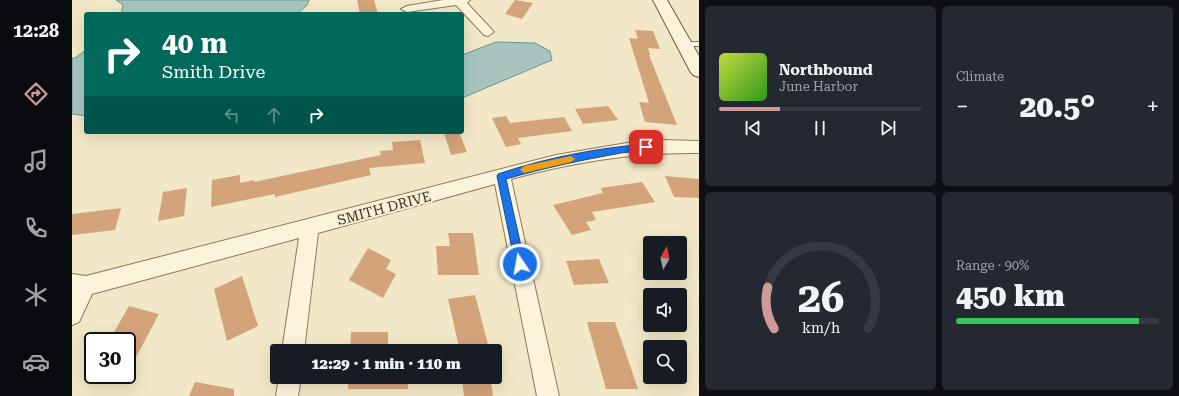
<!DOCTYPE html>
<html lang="en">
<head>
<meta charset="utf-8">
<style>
	:root { --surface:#171b24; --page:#242831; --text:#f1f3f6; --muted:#9ea1a6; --line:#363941; --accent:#ce9998 }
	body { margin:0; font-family:"Roboto Serif",serif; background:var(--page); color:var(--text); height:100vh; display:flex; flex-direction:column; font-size:15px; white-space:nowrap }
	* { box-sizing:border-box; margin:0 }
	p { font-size:13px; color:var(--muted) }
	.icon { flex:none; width:22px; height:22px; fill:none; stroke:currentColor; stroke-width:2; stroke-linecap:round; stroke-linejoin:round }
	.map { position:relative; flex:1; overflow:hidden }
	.details { display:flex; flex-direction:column; gap:6px; padding:6px; background:#0d0f14; width:480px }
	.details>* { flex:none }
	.hud { position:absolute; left:12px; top:12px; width:380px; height:122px; border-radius:4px; box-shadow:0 4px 16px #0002; background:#00695c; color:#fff; overflow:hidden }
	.needle { width:26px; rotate:9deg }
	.buttons { position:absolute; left:571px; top:236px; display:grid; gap:8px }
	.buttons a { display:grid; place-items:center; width:44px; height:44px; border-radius:4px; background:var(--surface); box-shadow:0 4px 16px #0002; font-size:20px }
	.speed { position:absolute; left:12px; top:332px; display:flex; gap:8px; font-size:20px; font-weight:700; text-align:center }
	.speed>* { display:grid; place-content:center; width:52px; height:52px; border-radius:50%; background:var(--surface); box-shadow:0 4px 16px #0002; line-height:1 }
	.speed .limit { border:2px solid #111; border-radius:6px; background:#fff; color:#111 }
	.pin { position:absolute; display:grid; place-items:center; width:34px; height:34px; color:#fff; margin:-17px; border-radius:8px; box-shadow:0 2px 6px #0006 }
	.me { position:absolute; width:44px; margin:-22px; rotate:348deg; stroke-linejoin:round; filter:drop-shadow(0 0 3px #0008) }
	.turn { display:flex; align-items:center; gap:14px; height:84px; padding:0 12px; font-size:18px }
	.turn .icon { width:52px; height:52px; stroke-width:2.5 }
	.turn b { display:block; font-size:28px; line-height:34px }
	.lanes { display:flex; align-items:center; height:38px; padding:0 12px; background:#0003; justify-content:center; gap:20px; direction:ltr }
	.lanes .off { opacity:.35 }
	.big { font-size:30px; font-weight:800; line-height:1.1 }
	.details .widget { flex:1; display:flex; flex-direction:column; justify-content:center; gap:6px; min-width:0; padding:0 14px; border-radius:6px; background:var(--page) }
	.details .dial { align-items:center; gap:0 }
	.dial svg { height:104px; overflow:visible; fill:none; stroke:var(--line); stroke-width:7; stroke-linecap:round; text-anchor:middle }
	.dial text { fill:var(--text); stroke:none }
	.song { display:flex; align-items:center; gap:12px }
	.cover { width:48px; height:48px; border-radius:6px; background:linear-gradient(135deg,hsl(70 70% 55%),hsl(110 70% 35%)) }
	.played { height:4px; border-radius:2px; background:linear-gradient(90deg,var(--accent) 30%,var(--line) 30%) }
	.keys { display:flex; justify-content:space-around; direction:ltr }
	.heat { display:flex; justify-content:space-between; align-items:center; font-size:22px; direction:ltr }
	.charge { height:6px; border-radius:3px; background:linear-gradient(90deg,#34c759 90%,var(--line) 0) }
	.details .tiles { flex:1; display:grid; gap:6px; grid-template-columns:repeat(2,1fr) }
	.trip { position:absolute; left:198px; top:344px; width:232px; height:40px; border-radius:4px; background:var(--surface); box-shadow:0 4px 16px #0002; font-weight:800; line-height:40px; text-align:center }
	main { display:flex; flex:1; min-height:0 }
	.tab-bar { display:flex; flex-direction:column; width:72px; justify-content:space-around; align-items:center; background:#090b0e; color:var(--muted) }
	.tab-bar .icon { width:28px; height:28px }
	.tab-bar .on { color:var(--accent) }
	.tab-bar b { font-size:18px; color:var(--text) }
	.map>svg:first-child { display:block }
	.water { fill:#a7c5be; stroke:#6d958d }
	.building { fill:#d3a379 }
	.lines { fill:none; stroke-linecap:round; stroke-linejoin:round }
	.lane-casing { stroke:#8f7959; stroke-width:2 }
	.street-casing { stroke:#8f7959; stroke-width:2 }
	.secondary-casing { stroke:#715a3d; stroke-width:2 }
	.lane { fill:#fbf3da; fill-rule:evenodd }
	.street { fill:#fbf3da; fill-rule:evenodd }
	.secondary { fill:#fbf3da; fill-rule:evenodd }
	.route { fill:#1a73e8; stroke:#114b97 }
	.slow { fill:#f59e0b }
	.labels { text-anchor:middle; stroke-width:4; stroke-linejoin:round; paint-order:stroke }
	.street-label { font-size:14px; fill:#3e301e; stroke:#f8f0d6 }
</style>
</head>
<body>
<main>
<nav class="tab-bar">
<b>12:28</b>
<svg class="icon on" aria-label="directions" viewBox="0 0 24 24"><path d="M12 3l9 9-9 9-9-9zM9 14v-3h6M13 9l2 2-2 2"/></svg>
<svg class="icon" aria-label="music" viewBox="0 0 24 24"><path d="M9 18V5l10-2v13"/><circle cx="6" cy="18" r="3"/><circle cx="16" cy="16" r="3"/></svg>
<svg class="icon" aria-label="phone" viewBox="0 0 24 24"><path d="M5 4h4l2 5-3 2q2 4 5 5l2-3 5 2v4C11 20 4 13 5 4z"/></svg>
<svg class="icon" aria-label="climate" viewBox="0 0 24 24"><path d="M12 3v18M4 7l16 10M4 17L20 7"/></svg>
<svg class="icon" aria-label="car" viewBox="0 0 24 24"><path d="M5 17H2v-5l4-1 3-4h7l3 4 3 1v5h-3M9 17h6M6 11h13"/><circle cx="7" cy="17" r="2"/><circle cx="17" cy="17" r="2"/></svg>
</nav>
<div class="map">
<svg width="627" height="396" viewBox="0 0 627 396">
	<rect width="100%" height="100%" fill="#f2e7c6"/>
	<g class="water">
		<path d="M44,0h193l-2,5 -10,9h-176l2,-9z"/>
		<path d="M424,42l39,1 15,8 2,9 -90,38v-43z"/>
		<path d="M14,50v66l-14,-2v-56h3z"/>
	</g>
	<g class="building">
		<path d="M285,0h17l4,14h-18z"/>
		<path d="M443,0l18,3 -11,16 -17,-5z"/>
		<path d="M563,30l18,1 7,18 -12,-1 2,7h-1l28,70 -32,-3 -6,-20 10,1 -20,-65 9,1z"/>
		<path d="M536,106l10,14 -35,4 -8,-15z"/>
		<path d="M434,116l4,7 54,-6 8,14 -54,7 3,6 -15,3 -14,-29z"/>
		<path d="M387,132l8,20 -16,3 -7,-22z"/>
		<path d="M348,140l5,23 -56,5 2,7 -96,22v-3l-64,13 1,-27 28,-5v8l14,-3v2l127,-27 -1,-4 13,-1 -1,-8z"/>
		<path d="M593,176l34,3v19l-25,-1z"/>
		<path d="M570,182l13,20 -63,10 4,8 -10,2 5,8 -19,5 -19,-30 50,-12 -2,-5z"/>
		<path d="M115,188l-3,28 -26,5 5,-29z"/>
		<path d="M49,208l-6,22 -43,5v-21z"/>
		<path d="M376,233h25l6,42h-41l-2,-29h14z"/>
		<path d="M296,248l23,12 -5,9 10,5 -13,24 -34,-18z"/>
		<path d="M527,259l10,24 -35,2 -8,-24z"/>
		<path d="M170,276l16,50 -31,15 -13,-52z"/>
		<path d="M403,295l14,53 -29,3 -12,-52z"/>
		<path d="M57,306l30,8 -32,60v-33h-18z"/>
		<path d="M515,322h28l23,67h-32z"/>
		<path d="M279,332h37v19h-38z"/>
		<rect x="276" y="377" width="60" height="12"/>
		<path d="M390,377h28l3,19h-29z"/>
		<path d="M123,382l39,7v7h-45z"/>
	</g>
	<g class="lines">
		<g class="lane-casing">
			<path id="lane" d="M627,42v4h-15l-3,-2 3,-2z"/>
		</g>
		<g class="street-casing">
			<g id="street">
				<path d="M371,0h27l-3,3 27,29 -6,4 -4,-1 -28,-30 -49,7 -6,-3 6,-3z"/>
				<path d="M591,140l36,1v12c-65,-1 -126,9 -188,26l48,217h-22l-42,-212 -177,49 -14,118h-22l17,-113 -207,56 -13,28 -7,3v-51l14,2 470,-121 71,-12z"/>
				<path d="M207,377h22l-3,19h-22z"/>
			</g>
		</g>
		<g class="secondary-casing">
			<path id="secondary" d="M581,0h14l32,56v21l-6,-2 -3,-4z"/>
		</g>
		<use href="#lane" class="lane"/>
		<use href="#street" class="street"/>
		<use href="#secondary" class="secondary"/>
	</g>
	<path class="route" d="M574,144l4,3c-4,7 -21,4 -29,6 -39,7 -77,15 -115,26l19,85 -1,4 -4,1 -4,-1 -19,-92 1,-2c47,-16 99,-26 148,-30z"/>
	<path class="slow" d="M499,156l4,3 -4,3 -47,11 -4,-3 4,-4z"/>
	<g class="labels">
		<g class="street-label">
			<text transform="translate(312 208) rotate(-15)" y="5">SMITH DRIVE</text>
		</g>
	</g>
</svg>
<div class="buttons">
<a><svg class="needle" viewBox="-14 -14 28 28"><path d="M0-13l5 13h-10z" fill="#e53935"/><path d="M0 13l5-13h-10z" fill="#9ea1a6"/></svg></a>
<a><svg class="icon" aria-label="sound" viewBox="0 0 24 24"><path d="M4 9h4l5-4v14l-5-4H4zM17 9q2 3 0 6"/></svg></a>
<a><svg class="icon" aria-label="search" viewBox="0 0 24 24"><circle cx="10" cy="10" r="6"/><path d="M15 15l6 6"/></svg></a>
</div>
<div class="speed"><div class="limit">30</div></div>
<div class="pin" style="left:574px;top:147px;background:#d93025"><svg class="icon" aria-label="arrive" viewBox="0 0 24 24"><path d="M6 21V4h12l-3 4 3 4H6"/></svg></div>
<svg class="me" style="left:448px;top:264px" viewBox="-20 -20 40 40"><circle r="17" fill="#1a73e8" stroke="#fff" stroke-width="3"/><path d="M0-11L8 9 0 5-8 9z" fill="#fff"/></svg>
<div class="trip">12:29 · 1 min · 110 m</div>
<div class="hud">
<div class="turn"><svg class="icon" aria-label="right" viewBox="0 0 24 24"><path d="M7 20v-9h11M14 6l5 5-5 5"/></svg><div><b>40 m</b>Smith Drive</div></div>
<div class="lanes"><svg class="icon off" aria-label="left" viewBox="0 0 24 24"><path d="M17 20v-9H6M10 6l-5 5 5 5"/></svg><svg class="icon off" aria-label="ahead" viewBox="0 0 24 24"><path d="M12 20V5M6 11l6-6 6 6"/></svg><svg class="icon" aria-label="right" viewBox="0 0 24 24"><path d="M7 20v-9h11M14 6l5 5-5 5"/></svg></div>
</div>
</div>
<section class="details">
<div class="tiles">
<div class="widget">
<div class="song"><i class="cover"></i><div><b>Northbound</b><p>June Harbor</p></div></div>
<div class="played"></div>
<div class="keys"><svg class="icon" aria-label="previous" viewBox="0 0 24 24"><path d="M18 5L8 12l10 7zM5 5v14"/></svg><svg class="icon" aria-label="pause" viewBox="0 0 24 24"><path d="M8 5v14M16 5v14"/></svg><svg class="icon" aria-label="next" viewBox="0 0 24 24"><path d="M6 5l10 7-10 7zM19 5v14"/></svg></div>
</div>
<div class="widget"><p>Climate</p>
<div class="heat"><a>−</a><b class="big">20.5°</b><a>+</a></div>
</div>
<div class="widget dial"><svg viewBox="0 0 100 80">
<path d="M14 69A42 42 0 1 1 86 69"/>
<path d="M14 69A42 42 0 0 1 9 37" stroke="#ce9998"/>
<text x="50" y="56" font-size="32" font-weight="700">26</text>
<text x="50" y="72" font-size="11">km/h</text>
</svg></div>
<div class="widget"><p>Range · 90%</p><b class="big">450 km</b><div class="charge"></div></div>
</div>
</section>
</main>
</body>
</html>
